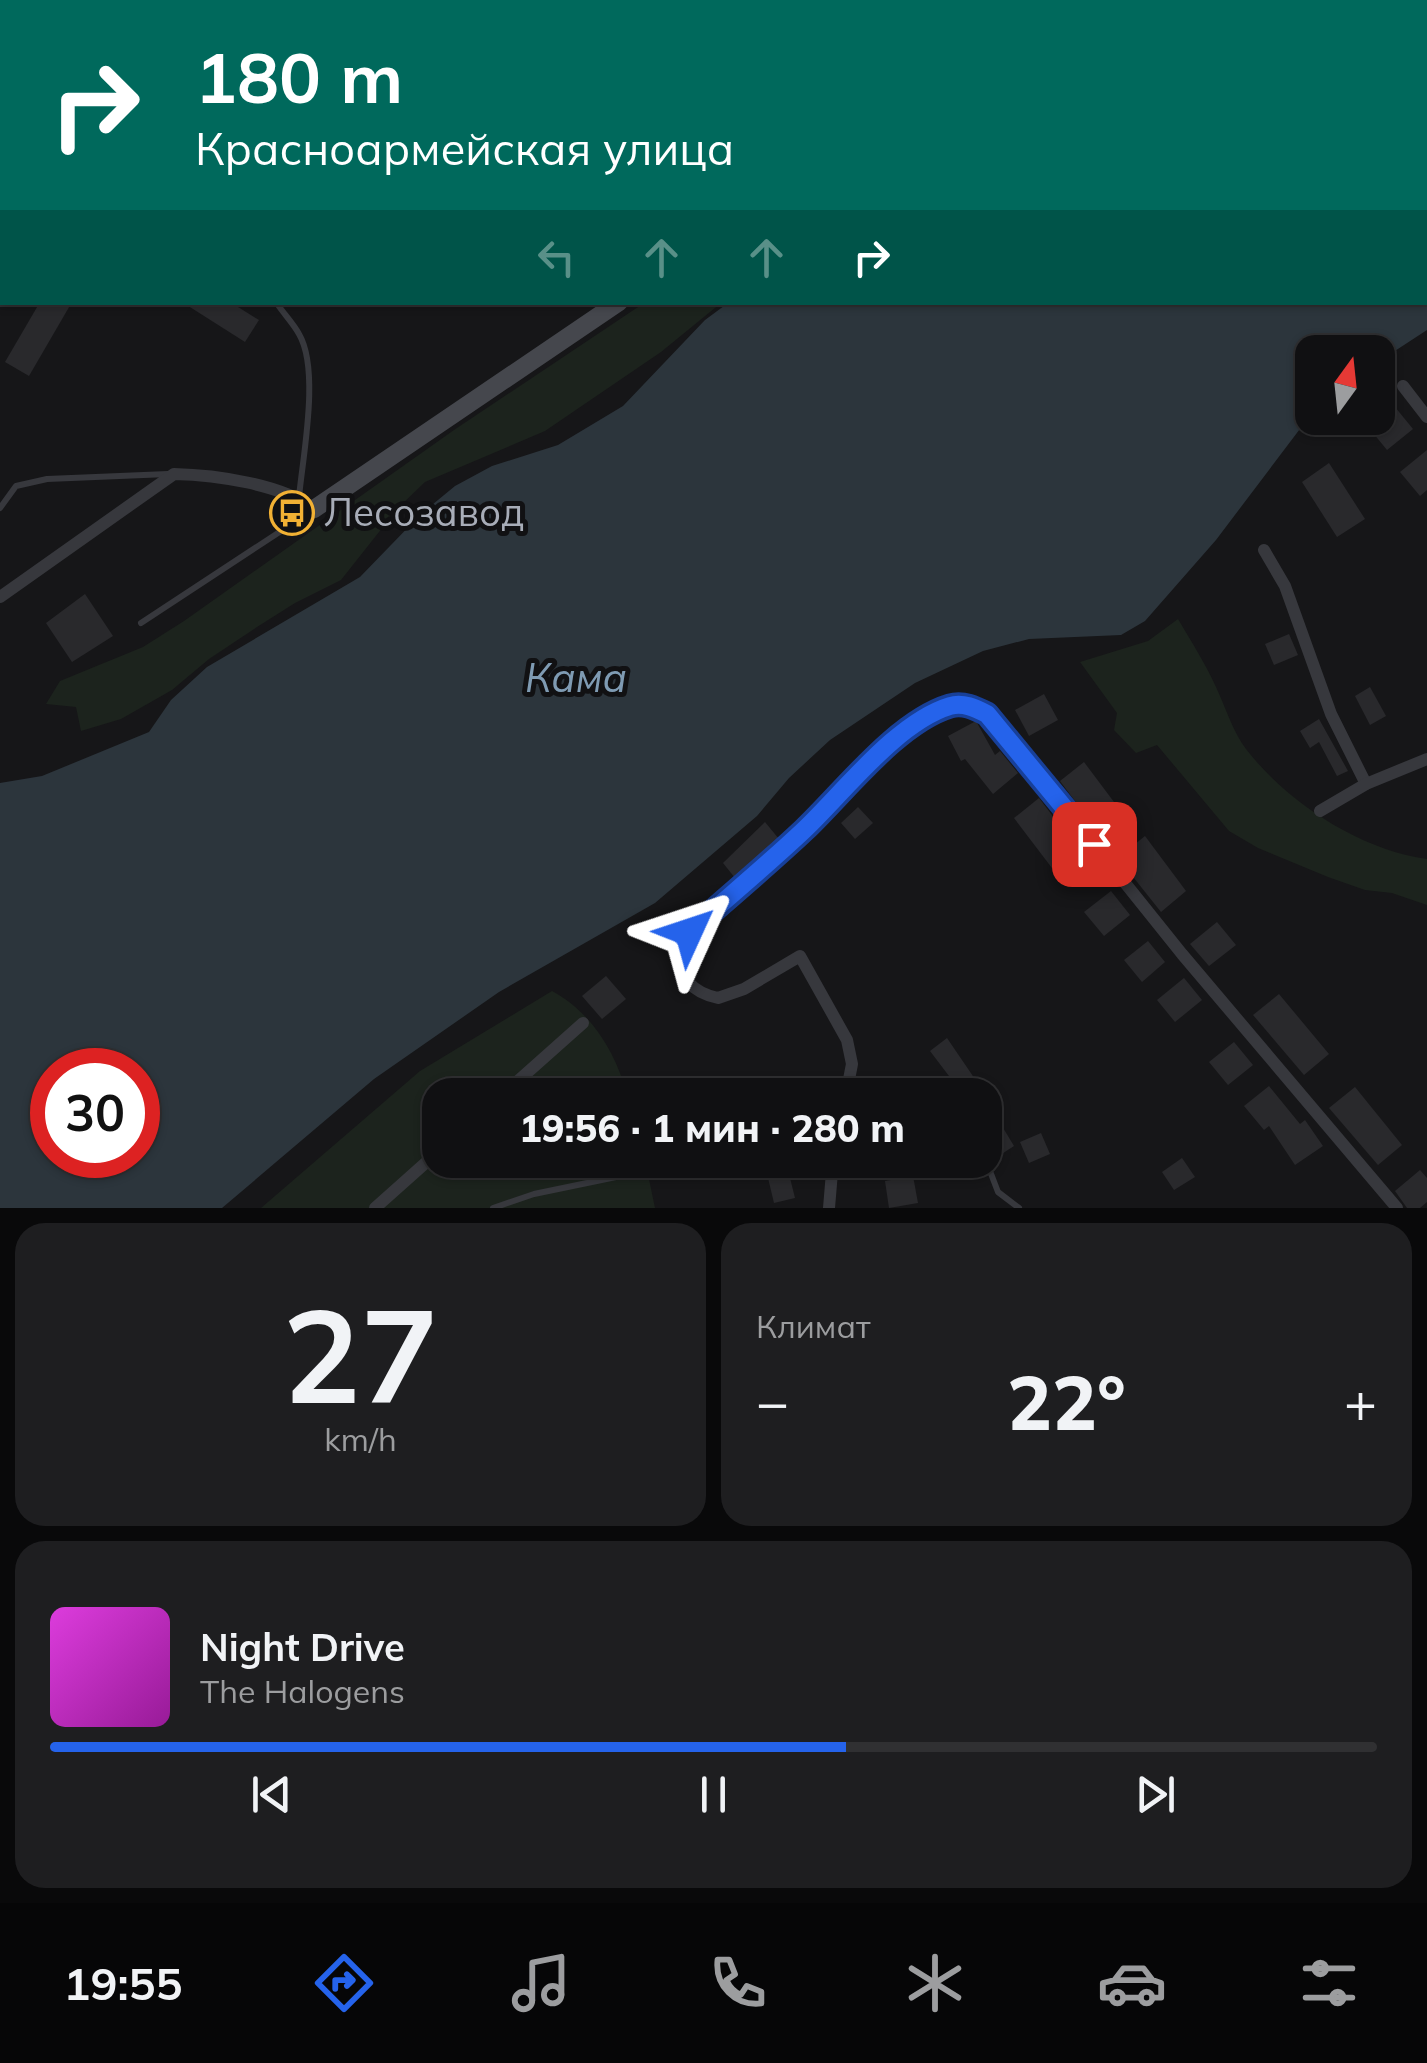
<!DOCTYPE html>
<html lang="ru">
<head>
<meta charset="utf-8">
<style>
	:root { --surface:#101012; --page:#1e1e20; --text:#f1f3f6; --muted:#9c9d9f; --line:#303032; --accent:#2563eb }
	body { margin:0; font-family:Mulish,sans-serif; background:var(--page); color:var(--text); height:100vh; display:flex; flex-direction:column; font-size:38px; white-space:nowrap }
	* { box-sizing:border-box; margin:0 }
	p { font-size:32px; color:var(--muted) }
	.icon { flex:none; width:55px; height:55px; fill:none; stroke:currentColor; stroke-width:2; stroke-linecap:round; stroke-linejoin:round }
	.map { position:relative; height:1208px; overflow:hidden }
	.side { display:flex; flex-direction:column; gap:15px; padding:15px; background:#09090a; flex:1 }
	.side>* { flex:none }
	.banner { position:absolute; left:0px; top:0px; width:1428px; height:305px; box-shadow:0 2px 8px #0004,0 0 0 2px var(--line); background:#00695c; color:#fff; overflow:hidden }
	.needle { width:65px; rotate:15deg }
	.controls { position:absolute; left:1295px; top:335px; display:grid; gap:20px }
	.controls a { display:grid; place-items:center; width:100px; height:100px; border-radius:20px; background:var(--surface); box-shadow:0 2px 8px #0004,0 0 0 2px var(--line); font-size:50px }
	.speed { position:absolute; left:30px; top:1048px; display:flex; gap:20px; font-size:50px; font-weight:700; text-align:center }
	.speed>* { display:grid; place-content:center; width:130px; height:130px; border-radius:50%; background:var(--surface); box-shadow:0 2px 8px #0004,0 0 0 2px var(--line); line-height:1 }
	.speed .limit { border:15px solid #d22; background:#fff; color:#111 }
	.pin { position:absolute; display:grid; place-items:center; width:85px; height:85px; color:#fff; margin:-42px; border-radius:20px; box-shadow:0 5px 15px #0006 }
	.me { position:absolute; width:110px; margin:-55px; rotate:48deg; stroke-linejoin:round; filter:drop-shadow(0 0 8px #0008) }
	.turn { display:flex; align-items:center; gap:35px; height:210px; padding:0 30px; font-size:45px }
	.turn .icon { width:130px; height:130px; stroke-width:2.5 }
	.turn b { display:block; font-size:70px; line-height:85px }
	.lanes { display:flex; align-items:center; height:95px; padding:0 30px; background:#0003; justify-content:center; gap:50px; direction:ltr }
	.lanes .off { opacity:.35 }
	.big { font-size:75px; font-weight:800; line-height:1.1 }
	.side .card { flex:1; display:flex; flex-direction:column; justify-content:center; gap:15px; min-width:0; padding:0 35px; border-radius:30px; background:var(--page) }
	.side .dial { align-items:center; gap:0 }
	.dial b { font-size:130px; line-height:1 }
	.song { display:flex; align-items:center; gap:30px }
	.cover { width:120px; height:120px; border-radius:15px; background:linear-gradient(135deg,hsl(300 70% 55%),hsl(300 70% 35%)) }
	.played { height:10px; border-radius:5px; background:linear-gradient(90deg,var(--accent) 60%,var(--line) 60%) }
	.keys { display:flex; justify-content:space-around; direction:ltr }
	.heat { display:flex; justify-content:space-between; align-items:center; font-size:55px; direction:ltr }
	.side .tiles { flex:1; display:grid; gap:15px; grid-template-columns:1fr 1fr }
	.card:last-child { grid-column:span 2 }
	.trip { position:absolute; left:422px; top:1078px; width:580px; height:100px; border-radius:30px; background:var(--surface); box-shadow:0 2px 8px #0004,0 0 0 2px var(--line); font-weight:800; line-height:100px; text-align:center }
	.tab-bar { display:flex; height:160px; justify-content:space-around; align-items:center; background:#060607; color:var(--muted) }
	.tab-bar .icon { width:70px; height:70px }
	.tab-bar .on { color:var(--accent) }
	.tab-bar b { font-size:45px; color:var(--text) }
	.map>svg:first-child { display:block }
	.green { fill:#1c231d }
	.water { fill:#2c353c; fill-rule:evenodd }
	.building { fill:#29292c }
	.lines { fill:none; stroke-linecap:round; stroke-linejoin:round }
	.lane { stroke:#37383d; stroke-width:6 }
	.street { stroke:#37383d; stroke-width:12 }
	.secondary { stroke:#45474d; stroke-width:18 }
	.route-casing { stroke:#184099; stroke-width:25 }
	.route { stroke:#2563eb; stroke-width:18 }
	.labels { text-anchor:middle; stroke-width:10; stroke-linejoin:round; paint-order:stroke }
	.poi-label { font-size:38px; fill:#a8adb8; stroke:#111113; text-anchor:start }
	.water-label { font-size:40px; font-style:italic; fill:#7f9bb3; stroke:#111113 }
</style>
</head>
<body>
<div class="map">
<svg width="1427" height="1208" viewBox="0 0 1427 1208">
	<rect width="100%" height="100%" fill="#161618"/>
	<g class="green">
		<path d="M497,0h529l-525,2z"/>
		<path d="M644,303h77l-60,49 -116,79 -120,51 -27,26 -57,72 -46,23 -38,24 -48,32 -37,31 -51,29 -40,12 -5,-24 -30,-3 14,-23 83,-34 41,-26 270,-191z"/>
		<path d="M1178,619c13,22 27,44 38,68 9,19 17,45 30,62 41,53 114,101 181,110v46l-35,-12 -27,-3 -37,-13 -70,-29 -29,-17 -72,-86 -21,8 -22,-23 3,-17 -37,-51 68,-21z"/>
		<path d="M552,991c39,21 64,61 75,104h-187v65h205l10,48h-394l159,-137z"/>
	</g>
	<path class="water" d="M1231,0h196v330l-49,32v-10h-66v61l-96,127 -71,81 -24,14 -92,4 -46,12 -68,32 -85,57 -41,38 -32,38 -102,87 -156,89 -125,87 -152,129h-222v-425l42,-7 107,-44 22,-32 36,-33 153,-90 61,-63 34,-28 37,-20 66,-21 65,-39 82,-86 23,-17 697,-1v-300h-198zM52,1070h86v85h-86z"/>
	<g class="building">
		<path d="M40,302h32l-43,74 -24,-14z"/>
		<path d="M182,302h48l29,18 -14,22z"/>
		<path d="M1395,407l18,22 -26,21 -18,-22z"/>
		<path d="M1427,450v40l-7,6 -20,-24z"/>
		<path d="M1329,463l36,56 -28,18 -35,-55z"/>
		<path d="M85,594l28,42 -41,26 -26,-39z"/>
		<path d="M1289,634l9,21 -24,10 -9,-21z"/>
		<path d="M1370,687l16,29 -16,9 -15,-29z"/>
		<path d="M1044,694l14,26 -29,16 -14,-26z"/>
		<path d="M1319,719l29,52 -11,5 -18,-34 -9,6 -10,-17z"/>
		<path d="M976,721l19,34 5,-4 18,22 -25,21 -28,-35 -4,2 -13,-25z"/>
		<path d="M1084,762l45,60 -24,19 -45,-60z"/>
		<path d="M1039,798l44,58 -25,20 -44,-58z"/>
		<path d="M858,807l15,16 -18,16 -14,-16z"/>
		<path d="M765,822l14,17 -44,39 -12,-15z"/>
		<path d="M1145,836l41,55 -25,21 -43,-54z"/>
		<path d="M1111,891l19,24 -26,21 -20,-24z"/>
		<path d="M1217,922l19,23 -27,21 -19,-22z"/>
		<path d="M1148,941l17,21 -23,20 -18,-22z"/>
		<path d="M606,976l20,23 -24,20 -20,-23z"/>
		<path d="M1184,978l18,22 -27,22 -18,-22z"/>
		<path d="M1279,994l50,60 -25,21 -51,-60z"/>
		<path d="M947,1038l32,47 -14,10h-7l-9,-13 3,-2 -22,-29z"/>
		<path d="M1234,1042l19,23 -25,20 -19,-23z"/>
		<path d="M1269,1086l31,38 5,-4 18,26 -28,19 -26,-39 -5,4 -20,-24z"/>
		<path d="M1355,1087l47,58 -24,20 -49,-57z"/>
		<path d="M985,1098l29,48 -17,11 -12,-19z"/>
		<path d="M1041,1133l9,21 -21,9 -9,-21z"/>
		<path d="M1182,1158l13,19 -21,13 -12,-18z"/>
		<path d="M1420,1170l7,8v24l-7,6h-13l-12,-17z"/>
		<path d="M789,1174l6,24 -21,5 -6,-25z"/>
		<path d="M913,1176l5,27 -29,5 -4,-27z"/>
	</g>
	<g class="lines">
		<g class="lane">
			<path d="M0,298l2,-4"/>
			<path d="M276,302c7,11 17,21 23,32 21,36 4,121 0,163"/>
			<path d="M0,508l16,-22 31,-7 121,-5"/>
			<path d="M141,623l172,-113"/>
			<path d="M935,1083l7,12"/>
			<path d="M985,1158l13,34 21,16"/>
			<path d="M767,1160l13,9 34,-9"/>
			<path d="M493,1208l41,-14 82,-17"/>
		</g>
		<g class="street">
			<path d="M1403,386l24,31"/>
			<path d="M1264,550l21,36 46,128 35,70"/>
			<path d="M0,597l174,-123c41,1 108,10 140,35"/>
			<path d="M1320,811l46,-27 61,-25"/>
			<path d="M502,1095l81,-72"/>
			<path d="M846,1095l6,-31 -5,-24 -47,-84 -56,33 -26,9c-28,-6 -37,-21 -42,-47l13,-19 113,-100 90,-89 33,-25 28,-14 18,2 16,8 41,48 154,192 215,254"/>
			<path d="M375,1208l65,-58"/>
			<path d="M829,1208l4,-48"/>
		</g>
		<g class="secondary">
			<path d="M1063,2l3,-2"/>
			<path d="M314,509l305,-207"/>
		</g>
	</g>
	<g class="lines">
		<g class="route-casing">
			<path id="route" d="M689,932c38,-34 78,-67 115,-102 40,-38 93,-108 146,-124 13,-4 25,2 37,8l107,130"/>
		</g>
		<use href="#route" class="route"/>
	</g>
	<defs>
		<g id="bus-ring" transform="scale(2.25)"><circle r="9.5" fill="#111113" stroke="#f2b134" stroke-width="1.5"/><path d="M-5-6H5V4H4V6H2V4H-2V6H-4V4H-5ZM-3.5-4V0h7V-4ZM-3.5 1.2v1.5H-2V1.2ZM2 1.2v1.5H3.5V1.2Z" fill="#f2b134"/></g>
	</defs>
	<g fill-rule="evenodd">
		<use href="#bus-ring" x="292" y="513"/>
	</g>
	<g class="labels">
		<g class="poi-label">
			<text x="324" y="526">Лесозавод</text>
		</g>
		<g class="water-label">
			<text x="576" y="692">Кама</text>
		</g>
	</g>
</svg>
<div class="controls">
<a><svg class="needle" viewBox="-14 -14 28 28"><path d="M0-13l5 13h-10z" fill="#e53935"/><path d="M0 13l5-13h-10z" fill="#9c9d9f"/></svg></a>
</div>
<div class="speed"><div class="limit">30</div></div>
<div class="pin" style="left:1094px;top:844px;background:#d93025"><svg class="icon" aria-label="arrive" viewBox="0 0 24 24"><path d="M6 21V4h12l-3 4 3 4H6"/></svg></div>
<svg class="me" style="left:689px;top:932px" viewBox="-20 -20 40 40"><path d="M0-17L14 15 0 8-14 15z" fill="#2563eb" stroke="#fff" stroke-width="4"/></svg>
<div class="trip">19:56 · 1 мин · 280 m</div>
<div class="banner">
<div class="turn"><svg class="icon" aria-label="right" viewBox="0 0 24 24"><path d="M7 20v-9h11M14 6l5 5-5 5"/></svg><div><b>180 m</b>Красноармейская улица</div></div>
<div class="lanes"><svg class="icon off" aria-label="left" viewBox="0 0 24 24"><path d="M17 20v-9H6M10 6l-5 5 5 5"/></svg><svg class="icon off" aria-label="ahead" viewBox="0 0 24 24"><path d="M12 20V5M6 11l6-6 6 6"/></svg><svg class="icon off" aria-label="ahead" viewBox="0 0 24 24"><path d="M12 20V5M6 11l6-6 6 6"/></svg><svg class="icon" aria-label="right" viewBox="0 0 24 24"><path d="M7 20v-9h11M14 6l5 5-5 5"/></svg></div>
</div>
</div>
<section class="side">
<div class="tiles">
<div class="card dial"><b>27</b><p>km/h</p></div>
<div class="card"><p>Климат</p>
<div class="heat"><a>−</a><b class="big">22°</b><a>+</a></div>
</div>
<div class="card">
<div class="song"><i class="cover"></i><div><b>Night Drive</b><p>The Halogens</p></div></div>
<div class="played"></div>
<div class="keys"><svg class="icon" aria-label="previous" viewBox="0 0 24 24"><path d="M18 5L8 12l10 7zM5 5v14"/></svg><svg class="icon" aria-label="pause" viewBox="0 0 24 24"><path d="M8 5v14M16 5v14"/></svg><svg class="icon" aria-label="next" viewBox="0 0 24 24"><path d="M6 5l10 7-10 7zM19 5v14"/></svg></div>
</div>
</div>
</section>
<nav class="tab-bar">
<b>19:55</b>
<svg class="icon on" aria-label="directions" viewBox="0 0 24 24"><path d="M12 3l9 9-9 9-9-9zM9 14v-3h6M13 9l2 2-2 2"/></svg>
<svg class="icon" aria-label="music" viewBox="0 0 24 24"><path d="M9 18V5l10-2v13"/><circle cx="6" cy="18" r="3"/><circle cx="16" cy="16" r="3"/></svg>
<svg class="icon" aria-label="phone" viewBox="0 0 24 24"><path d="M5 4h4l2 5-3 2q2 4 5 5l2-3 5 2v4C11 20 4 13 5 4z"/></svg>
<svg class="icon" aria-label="climate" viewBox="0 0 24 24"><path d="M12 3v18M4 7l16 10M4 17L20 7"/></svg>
<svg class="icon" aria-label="car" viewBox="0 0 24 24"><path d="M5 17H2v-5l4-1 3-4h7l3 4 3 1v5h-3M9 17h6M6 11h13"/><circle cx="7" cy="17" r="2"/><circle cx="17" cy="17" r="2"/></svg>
<svg class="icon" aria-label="filters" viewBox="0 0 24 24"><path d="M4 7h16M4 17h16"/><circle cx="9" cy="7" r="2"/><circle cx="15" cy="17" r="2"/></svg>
</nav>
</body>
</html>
